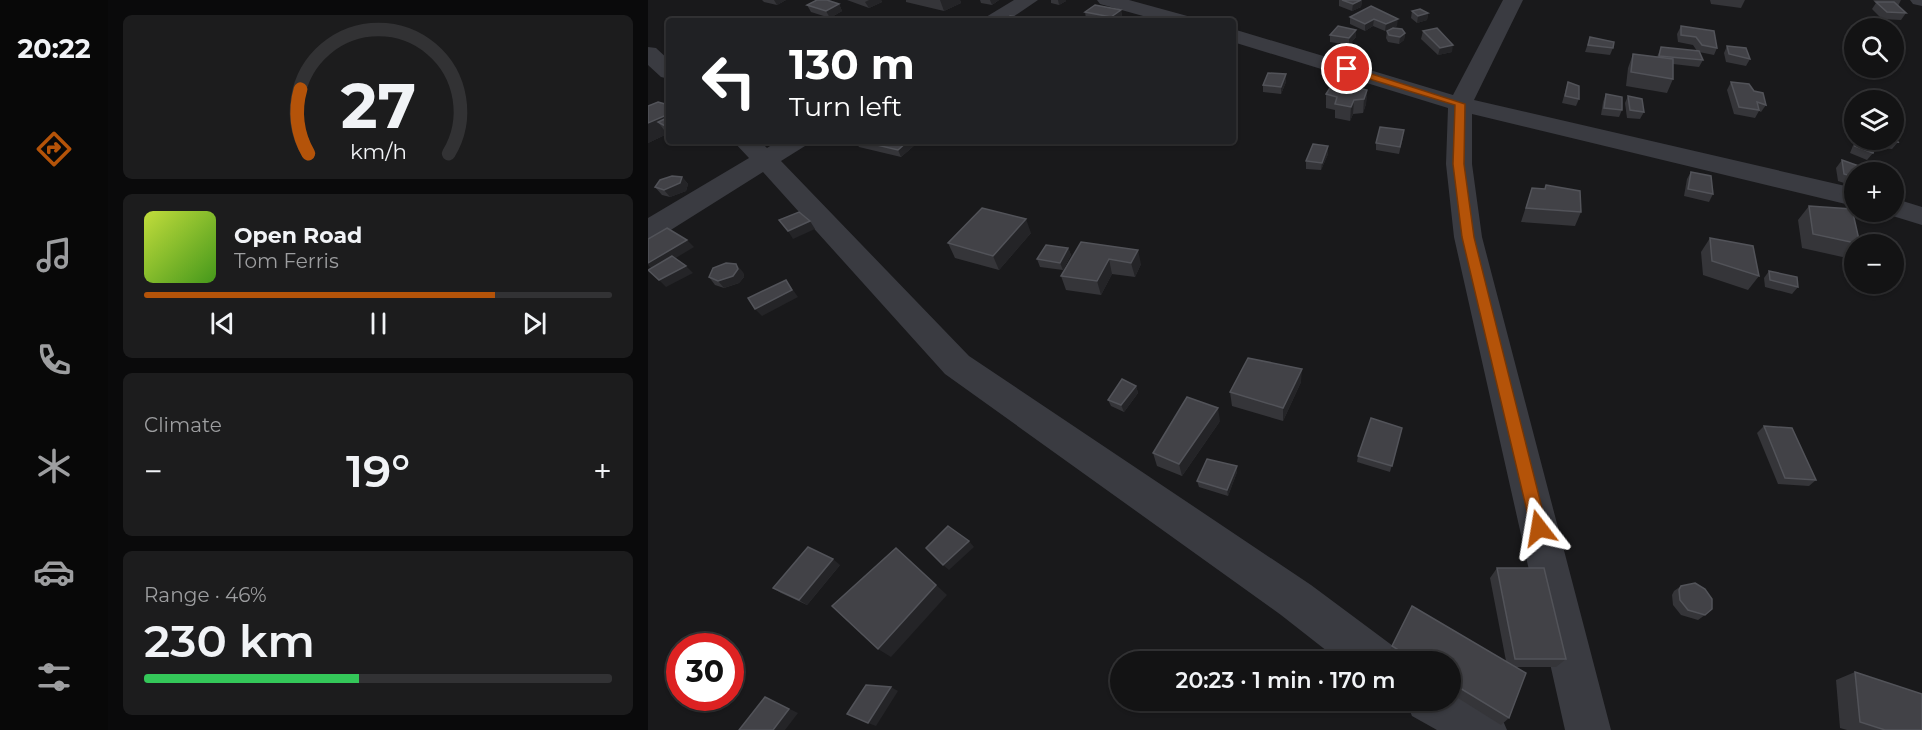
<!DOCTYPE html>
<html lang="en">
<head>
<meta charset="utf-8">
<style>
	:root { --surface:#131314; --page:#1c1c1d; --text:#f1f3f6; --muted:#9d9ea0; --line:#323234; --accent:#b45309 }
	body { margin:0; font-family:Montserrat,sans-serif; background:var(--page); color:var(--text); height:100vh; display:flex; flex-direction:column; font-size:22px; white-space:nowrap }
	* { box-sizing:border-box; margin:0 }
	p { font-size:20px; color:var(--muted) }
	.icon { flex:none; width:33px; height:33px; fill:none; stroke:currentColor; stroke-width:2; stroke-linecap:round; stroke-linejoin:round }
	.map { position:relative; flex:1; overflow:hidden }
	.side { display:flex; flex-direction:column; gap:15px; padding:15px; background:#0a0a0b; width:540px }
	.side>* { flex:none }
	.hud { position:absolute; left:18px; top:18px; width:570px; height:126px; border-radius:6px; box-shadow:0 2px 4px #0004,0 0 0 2px var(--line); background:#202124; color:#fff; overflow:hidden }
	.fabs { position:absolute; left:1196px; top:18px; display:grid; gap:12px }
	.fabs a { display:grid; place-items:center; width:60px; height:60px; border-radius:50%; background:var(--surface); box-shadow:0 2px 4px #0004,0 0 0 2px var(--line); font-size:30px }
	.speed { position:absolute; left:18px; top:633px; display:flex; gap:12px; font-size:30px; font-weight:700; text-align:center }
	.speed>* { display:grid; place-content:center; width:78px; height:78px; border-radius:50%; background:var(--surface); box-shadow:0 2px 4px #0004,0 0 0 2px var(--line); line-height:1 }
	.speed .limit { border:9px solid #d22; background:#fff; color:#111 }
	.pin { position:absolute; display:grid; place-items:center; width:51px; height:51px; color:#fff; margin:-26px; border:3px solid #fff; border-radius:50%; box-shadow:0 2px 6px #0007 }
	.me { position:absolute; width:66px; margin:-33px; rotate:346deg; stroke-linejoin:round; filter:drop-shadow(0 0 4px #0008) }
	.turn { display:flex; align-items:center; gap:21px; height:126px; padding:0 24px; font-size:27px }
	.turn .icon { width:78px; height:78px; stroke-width:2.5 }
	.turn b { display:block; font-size:42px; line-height:51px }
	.big { font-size:45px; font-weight:600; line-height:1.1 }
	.side .card { flex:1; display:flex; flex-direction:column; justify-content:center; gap:9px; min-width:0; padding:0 21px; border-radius:9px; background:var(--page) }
	.side .dial { align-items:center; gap:0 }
	.dial svg { height:156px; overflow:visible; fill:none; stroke:var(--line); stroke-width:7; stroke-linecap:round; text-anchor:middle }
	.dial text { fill:var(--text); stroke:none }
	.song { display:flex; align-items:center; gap:18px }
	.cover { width:72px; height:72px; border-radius:9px; background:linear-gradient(135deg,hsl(70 70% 55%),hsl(100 70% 35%)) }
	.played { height:6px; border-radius:3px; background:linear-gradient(90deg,var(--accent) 75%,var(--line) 75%) }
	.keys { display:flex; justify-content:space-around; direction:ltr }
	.heat { display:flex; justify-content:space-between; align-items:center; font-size:33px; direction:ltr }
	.charge { height:9px; border-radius:4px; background:linear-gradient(90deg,#34c759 46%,var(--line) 0) }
	.trip { position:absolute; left:462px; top:651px; width:351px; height:60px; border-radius:30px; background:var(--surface); box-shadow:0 2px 4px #0004,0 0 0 2px var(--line); font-weight:600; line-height:60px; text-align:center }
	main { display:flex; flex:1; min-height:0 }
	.tab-bar { display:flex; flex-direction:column; width:108px; justify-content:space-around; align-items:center; background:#080808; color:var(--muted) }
	.tab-bar .icon { width:42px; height:42px }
	.tab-bar .current { color:var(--accent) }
	.tab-bar b { font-size:27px; color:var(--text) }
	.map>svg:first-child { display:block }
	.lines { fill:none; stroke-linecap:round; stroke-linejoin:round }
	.minor { fill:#3a3b41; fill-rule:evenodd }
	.wall { fill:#353539 }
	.shaded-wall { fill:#242427 }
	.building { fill:#424247; stroke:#525359; stroke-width:1.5 }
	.route { fill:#b45309; stroke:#753606; stroke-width:1.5 }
</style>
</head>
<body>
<main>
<nav class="tab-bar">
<b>20:22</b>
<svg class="icon current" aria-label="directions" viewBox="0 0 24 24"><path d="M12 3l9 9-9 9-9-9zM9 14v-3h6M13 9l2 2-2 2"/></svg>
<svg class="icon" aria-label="music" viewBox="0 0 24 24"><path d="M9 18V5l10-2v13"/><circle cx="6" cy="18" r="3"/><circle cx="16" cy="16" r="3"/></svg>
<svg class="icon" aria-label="phone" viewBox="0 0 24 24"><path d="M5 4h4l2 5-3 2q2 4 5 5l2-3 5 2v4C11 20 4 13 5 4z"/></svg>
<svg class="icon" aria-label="climate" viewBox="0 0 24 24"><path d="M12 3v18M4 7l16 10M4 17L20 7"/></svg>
<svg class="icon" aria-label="car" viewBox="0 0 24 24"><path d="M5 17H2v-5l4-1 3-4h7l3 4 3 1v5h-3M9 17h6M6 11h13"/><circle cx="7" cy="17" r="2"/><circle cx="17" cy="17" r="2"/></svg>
<svg class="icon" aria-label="filters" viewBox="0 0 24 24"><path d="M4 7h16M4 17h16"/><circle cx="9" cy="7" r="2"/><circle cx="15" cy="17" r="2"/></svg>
</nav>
<section class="side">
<div class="card dial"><svg viewBox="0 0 100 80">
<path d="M14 69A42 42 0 1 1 86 69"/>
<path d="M14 69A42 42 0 0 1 10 36" stroke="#b45309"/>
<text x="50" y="56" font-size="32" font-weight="700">27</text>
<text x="50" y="72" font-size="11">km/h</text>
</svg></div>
<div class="card">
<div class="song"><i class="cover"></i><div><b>Open Road</b><p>Tom Ferris</p></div></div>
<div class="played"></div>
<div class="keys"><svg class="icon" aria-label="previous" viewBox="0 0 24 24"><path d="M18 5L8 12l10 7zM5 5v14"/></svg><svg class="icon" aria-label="pause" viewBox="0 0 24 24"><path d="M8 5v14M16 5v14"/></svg><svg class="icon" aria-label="next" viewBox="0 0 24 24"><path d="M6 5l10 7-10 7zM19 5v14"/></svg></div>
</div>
<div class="card"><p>Climate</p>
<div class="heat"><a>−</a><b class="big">19°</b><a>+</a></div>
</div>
<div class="card"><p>Range · 46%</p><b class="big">230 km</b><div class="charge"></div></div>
</section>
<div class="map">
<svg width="1274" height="730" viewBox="0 0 1274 730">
	<rect width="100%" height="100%" fill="#19191b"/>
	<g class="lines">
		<g class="minor">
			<path d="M366,0h24l-31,21h-24l3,-4z"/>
			<path d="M449,0h32l62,17 3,4h-33l-61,-17z"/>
			<path d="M855,0h20l-49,100 380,88v18l-382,-92v50l10,73 129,493h-46l-111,-493 -8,-73 2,-56 -215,-66v-13l220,66z"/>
			<path d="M1262,0h12v6l-9,-2z"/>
			<path d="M0,47l8,1 13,12v19l-8,-2 -13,-12z"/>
			<path d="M85,141h27l7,7 11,-7h30l-3,5 -24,15 188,195 342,229 82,61 6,16h-58l-60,-47 -336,-241 -182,-202 -105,66 -10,2v-22l101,-60z"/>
			<path d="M1245,198l29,9v18l-39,-12 -1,-1h11z"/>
			<path d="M802,687l50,27 7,16h-70l-25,-14 -7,-16h45z"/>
		</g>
	</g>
	<g class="wall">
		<path d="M114,0h24l-9,5 -13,-3z"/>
		<path d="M199,0h34l1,2 -13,6z"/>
		<path d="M258,0h54l1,3 -17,8 -38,-9z"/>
		<path d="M332,0h19l-7,5 -11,-2z"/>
		<path d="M403,0h15v1l-7,4 -8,-2z"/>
		<path d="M691,0h23l-1,7 -9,4 -13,-5z"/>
		<path d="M1062,0h35l-4,8 -30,-4z"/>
		<path d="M1225,0h28l-3,6 8,7 -5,7 -19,-1 -10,-10 4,-6z"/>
		<path d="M191,4l3,7 -12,7 -19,-6 -4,-7z"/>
		<path d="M723,6l26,20 -12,5 -12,-5 -8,5 -15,-7v-7z"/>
		<path d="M473,10l1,7 -6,4h-19l-11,-2 -1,-7z"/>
		<path d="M764,11l16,2 -1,7 -10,3 -6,-5z"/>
		<path d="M1033,26l36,22 -3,7 -15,-3 4,8 -4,7 -26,-3v15l-6,14 -41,-7 2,-18 5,-14 24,3 4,-10 36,4 -4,-6 -15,-3 -1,-8z"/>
		<path d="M739,31l18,2 -1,7 -5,4 -11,-2 -2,-4z"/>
		<path d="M775,31l29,21 -14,3 -17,-16z"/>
		<path d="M682,35l26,2 -7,8 -19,-3z"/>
		<path d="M942,37l23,11 -3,7 -25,-3z"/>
		<path d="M1079,46l23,13 -4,7 -20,-4 -2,-9z"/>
		<path d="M638,82l-5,12 -18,-2v-7z"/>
		<path d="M920,82l11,17 -3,7 -14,-3z"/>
		<path d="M1083,82l23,9 12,14 -5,7 -2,-1 -4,7 -21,-4 -7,-24z"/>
		<path d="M714,89l5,1 -1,14 -3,9 -10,1 -3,7 -15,-3v-8l-9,-2v-14z"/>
		<path d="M958,94l16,16 -3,7 -18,-2 2,-13z"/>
		<path d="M980,96l16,16 -4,7 -13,-1 -2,-15z"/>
		<path d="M21,105v31l-2,-2 -19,9v-37z"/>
		<path d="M1206,128v12h39l5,2 -6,7 -16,-2 -3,6 -6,7 -17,-7 4,-10 -5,-9z"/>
		<path d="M755,137l-4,17 -23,-4v-7z"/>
		<path d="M207,141h60l1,3 -15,13 -42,-10z"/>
		<path d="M680,154l-7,16 -15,-1v-8z"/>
		<path d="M1194,160l12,12 -1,14 -15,-5 -2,-13z"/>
		<path d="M1043,172l22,22 -4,8 -25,-6 3,-17z"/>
		<path d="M34,177l6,7 -2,7 -16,6 -8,-2 -7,-8z"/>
		<path d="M898,185l35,27 -6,14 -54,-4 11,-34 13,1z"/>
		<path d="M1161,206l51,38h-6v6l-7,8 -45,-10 -4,-28z"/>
		<path d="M383,233l-32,37 -44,-12 -7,-15z"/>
		<path d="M1062,238l49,38 -11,14 -45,-15 -2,-23z"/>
		<path d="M433,242l60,22 -6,13 -23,-3 -11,21 -35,-5 -5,-14z"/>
		<path d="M420,248l3,7 -8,15 -23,-3 -3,-8z"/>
		<path d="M1121,271l29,16 -6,7 -27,-7 -1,-9z"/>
		<path d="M95,272l1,5 -5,6 -15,5 -9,-3 -6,-8z"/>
		<path d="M653,382l-18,39 -51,-15 -2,-14z"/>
		<path d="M488,386l2,7 -14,19 -13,-6 -3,-6z"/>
		<path d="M572,421l-38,55 -25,-10 -4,-13z"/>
		<path d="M1116,426l52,54 -7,6 -31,-2 -21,-51z"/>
		<path d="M754,428l-12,44 -33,-10 1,-6z"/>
		<path d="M589,472l-9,24 -29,-9 -2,-6z"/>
		<path d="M192,565l-33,40 -26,-12 -8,-5z"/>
		<path d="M849,568l69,91 -10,8h-41l-6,51 -8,7 -51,-32v-31h-50l-12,-8 4,-8 114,15 -16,-83z"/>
		<path d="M1033,586l24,29 -7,5 -17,-5 -8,-10 -1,-10 2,-4z"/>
		<path d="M1207,672l67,58h-75l-7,-2 -4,-48z"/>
	</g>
	<g class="shaded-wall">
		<path d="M126,0h12l-9,5z"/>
		<path d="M221,0h12l1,2 -13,6 -4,-6z"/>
		<path d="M292,0h20l1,3 -17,8z"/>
		<path d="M342,0h9l-7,5z"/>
		<path d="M410,0h8v1l-7,4z"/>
		<path d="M714,0l-1,7 -9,4 1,-7z"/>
		<path d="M191,4l3,7 -12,7 -4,-7z"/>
		<path d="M473,10l1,7 -6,4h-4l-1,-4z"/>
		<path d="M780,13l-1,7 -10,3 1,-7z"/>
		<path d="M726,19l-1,7 -8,5v-7z"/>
		<path d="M750,19l-1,7 -12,5 1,-7z"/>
		<path d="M708,30v7l-7,8v-7z"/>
		<path d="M757,33l-1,7 -5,4 1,-7z"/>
		<path d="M805,45l-1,7 -14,3 2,-7z"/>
		<path d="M638,74v8l-5,12v-7z"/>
		<path d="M719,90l-1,14 -3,9 1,-14z"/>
		<path d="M706,100l-1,14 -3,7 1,-14z"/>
		<path d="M21,114v17l-4,-5 -7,-4 9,12 -19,9v-20z"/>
		<path d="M260,141h7l1,3 -15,13 -3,-7z"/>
		<path d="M680,146v8l-7,16 1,-7z"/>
		<path d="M34,177l6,7 -2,7 -16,6 -6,-7z"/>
		<path d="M378,219l5,14 -32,37 -6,-14z"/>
		<path d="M162,221l5,8 -22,10 -5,-8z"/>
		<path d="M39,240l7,7 -40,24 -6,-6v-2z"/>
		<path d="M420,248l3,7 -8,15 -3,-7z"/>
		<path d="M490,250l3,14 -6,13 -4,-14z"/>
		<path d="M461,259l3,15 -11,21 -4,-14z"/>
		<path d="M88,264l7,8 1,5 -5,6 -15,5 -6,-7z"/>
		<path d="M38,266l7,7 -27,14 -7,-7z"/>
		<path d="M138,280l12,17 -36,19 -7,-7z"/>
		<path d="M654,369l-1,13 -18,39v-13z"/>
		<path d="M488,386l2,7 -14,19 -3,-7z"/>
		<path d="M570,408l2,13 -38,55 -3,-12z"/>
		<path d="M589,466v6l-9,24 -1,-6z"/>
		<path d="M321,541l5,6 -25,23 -6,-5z"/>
		<path d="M248,548l51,47 -56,62 -13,-8z"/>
		<path d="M185,559l7,6 -33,40 -8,-5z"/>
		<path d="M243,687l7,4 -22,35 -8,-3z"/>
		<path d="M117,697l33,16 -13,17h-12z"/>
	</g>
	<g class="building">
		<path d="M169,0h10l12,4 -13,7 -19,-6z"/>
		<path d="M694,0h19l-8,4z"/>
		<path d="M1228,2h18l12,11 -19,-1z"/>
		<path d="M447,5l26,5 -10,7 -26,-5z"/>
		<path d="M723,6l27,13 -12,5 -12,-5 -9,5 -15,-7z"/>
		<path d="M772,9l8,4 -10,3 -6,-5z"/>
		<path d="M362,16l16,2 -4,3h-19z"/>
		<path d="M690,26l18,4 -7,8 -19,-3z"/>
		<path d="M1033,26l33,5 3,17 -15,-3 -6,-8 -15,-2z"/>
		<path d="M745,28l9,1 3,4 -5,4 -11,-2 -2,-4z"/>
		<path d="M789,28l16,17 -13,3 -17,-17z"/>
		<path d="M942,37l24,5 -1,6 -25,-3z"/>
		<path d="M1079,46l19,2 4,11 -21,-5z"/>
		<path d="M1013,47l38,4 4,9 -44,-4z"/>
		<path d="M985,54l40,5v20l-42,-7z"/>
		<path d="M620,73l18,1 -5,13 -18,-2z"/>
		<path d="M699,78l16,3 -5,7 9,2 -3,9 -10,1 -3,7 -16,-3 2,-7 -11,-3 7,-11 11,1z"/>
		<path d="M920,82l11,4v13l-14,-3z"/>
		<path d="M1083,82l18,2 5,7 9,2 3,12 -9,-3 2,8 -20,-3z"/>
		<path d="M958,94l16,3v13l-18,-2z"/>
		<path d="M980,96l14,3 2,13 -14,-2z"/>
		<path d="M10,102l11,3v9l-21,9v-17z"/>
		<path d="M21,117v7l-4,2 -7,-4z"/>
		<path d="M732,127l24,3 -4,17 -24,-4z"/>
		<path d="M1245,134l5,8 -15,-2h10z"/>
		<path d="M1210,140h12l7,2 -4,11 -18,-7z"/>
		<path d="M212,141h48l-10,9z"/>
		<path d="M665,144l15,2 -6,17 -16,-2z"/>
		<path d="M1194,160l17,6v6h-5v5l-10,-3z"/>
		<path d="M1043,172l20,4 2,18 -25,-5z"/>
		<path d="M24,176l10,1 -2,6 -16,7 -9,-3 5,-7z"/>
		<path d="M898,185l34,6 1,21 -55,-4 6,-20 13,1z"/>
		<path d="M1161,206l43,3 8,35 -47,-10z"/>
		<path d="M334,208l44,11 -33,37 -45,-13z"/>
		<path d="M151,212l11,9 -22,10 -9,-11z"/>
		<path d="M19,228l20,12 -39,23v-24z"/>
		<path d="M1062,238l43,8 6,30 -47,-15z"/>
		<path d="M433,242l57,8 -7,13 -22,-4 -12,22 -36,-5z"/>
		<path d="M398,245l22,3 -8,15 -23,-4z"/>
		<path d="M24,256l14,10 -27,14 -11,-10z"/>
		<path d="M78,263l10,1 2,5 -5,7 -15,5 -9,-4 4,-9z"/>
		<path d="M1121,271l28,6 1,10 -28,-7z"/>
		<path d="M138,280l6,10 -37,19 -7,-11z"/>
		<path d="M600,358l54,11 -19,39 -53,-16z"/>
		<path d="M474,379l14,7 -15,19 -13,-5z"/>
		<path d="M539,397l31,11 -39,56 -26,-11z"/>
		<path d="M723,418l31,10 -10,38 -34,-10z"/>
		<path d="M1116,426l28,2 24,52 -31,-2z"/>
		<path d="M559,459l30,7 -10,24 -30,-9z"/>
		<path d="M300,526l21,15 -26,24 -17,-17z"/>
		<path d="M160,547l25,12 -34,41 -26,-12z"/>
		<path d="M248,548l40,37 -58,64 -46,-43z"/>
		<path d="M849,568h47l22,91h-51z"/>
		<path d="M1047,583l10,6 7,10v10l-7,6 -17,-5 -8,-10 -1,-10 2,-4z"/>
		<path d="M764,606l114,67 -17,45 -59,-36v-20h-33l-25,-16z"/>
		<path d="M1207,672l67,22v36h-37l-25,-8z"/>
		<path d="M218,685l25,2 -23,36 -21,-9z"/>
		<path d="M117,697l24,12 -16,21h-34z"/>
	</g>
	<path class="route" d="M695,67h7l115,37 -1,60 10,73 73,291 -3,6 -5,2 -6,-2 -2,-6 -69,-291 -9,-73 2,-59 -112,-34z"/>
</svg>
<div class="fabs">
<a><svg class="icon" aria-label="search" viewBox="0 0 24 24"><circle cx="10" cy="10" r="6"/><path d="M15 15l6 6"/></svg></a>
<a><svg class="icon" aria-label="layers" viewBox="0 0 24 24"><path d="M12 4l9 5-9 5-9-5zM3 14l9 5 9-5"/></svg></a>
<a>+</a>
<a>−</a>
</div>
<div class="speed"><div class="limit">30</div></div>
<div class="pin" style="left:699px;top:69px;background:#d93025"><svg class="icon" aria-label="arrive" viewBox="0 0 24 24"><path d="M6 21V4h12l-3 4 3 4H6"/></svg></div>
<svg class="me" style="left:891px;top:528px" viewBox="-20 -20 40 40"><path d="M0-17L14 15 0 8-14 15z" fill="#b45309" stroke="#fff" stroke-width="4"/></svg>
<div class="trip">20:23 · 1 min · 170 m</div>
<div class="hud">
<div class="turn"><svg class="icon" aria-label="left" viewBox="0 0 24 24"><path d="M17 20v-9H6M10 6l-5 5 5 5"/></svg><div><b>130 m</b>Turn left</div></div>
</div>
</div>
</main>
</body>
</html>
